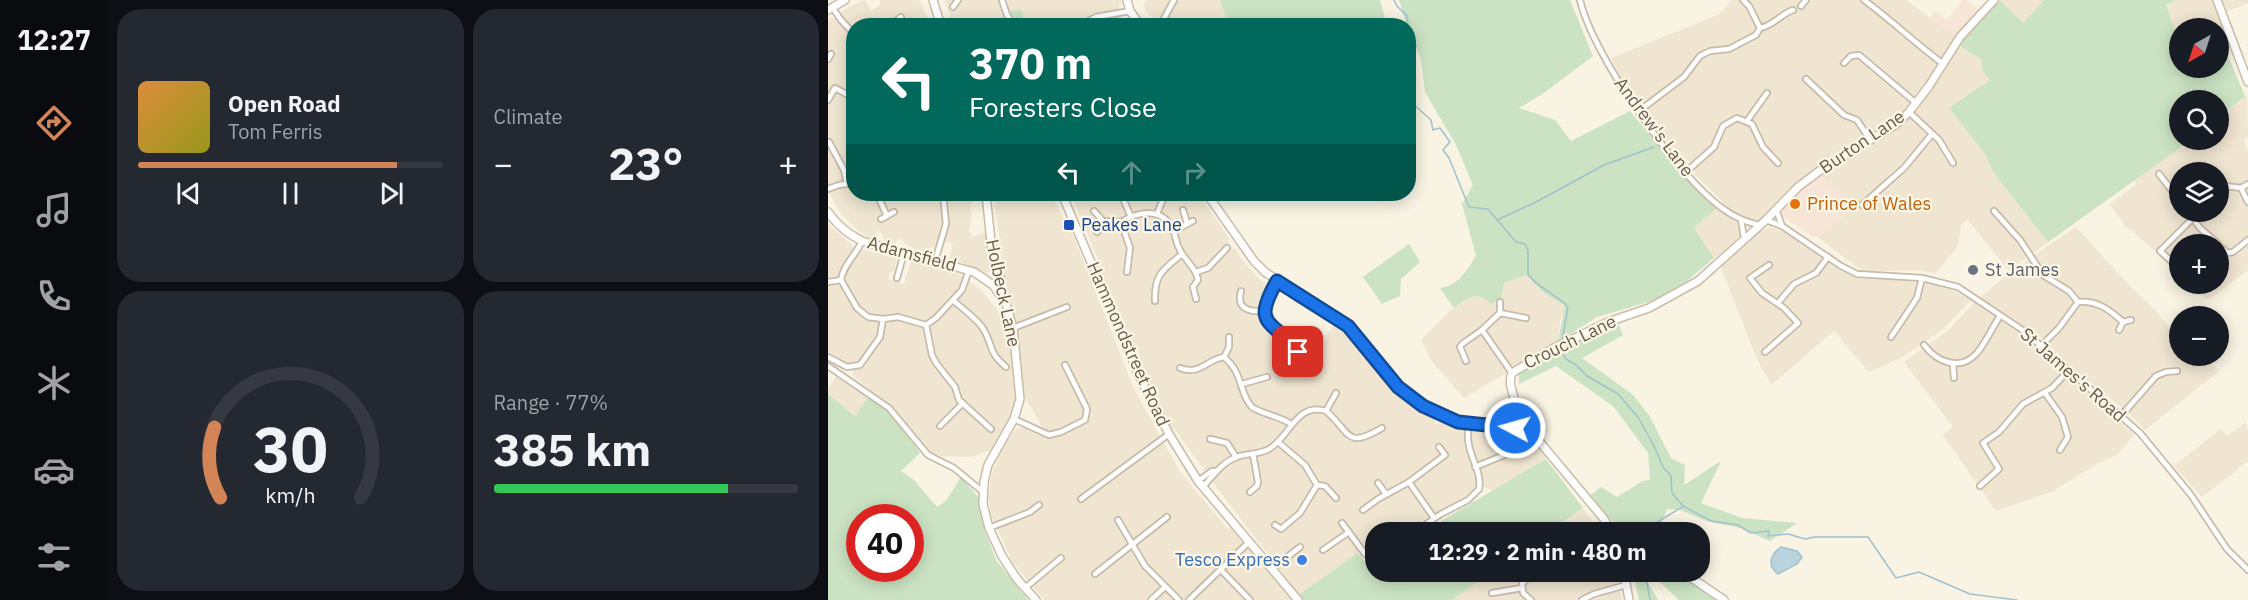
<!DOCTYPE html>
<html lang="en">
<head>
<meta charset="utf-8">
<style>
	:root { --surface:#171b24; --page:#242831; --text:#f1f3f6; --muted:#9ea1a6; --line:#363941; --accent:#d28457 }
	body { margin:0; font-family:"IBM Plex Sans",sans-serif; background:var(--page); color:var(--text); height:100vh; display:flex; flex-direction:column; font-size:22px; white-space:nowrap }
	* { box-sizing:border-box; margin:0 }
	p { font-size:20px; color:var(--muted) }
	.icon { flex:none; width:33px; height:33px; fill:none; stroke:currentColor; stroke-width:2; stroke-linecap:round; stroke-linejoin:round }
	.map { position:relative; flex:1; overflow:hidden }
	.details { display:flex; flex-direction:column; gap:9px; padding:9px; background:#0d0f14; width:720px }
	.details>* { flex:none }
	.banner { position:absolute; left:18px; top:18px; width:570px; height:183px; border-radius:24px; box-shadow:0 3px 15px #0003; background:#00695c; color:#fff; overflow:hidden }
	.needle { width:39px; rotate:219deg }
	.controls { position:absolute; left:1341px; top:18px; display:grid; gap:12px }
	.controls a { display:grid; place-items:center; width:60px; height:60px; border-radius:50%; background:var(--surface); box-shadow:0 3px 15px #0003; font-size:30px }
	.speed { position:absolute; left:18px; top:504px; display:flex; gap:12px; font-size:30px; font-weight:700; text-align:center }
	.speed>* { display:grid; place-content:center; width:78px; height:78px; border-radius:50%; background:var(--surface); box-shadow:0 3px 15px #0003; line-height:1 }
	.speed .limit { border:9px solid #d22; background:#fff; color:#111 }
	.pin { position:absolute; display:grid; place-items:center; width:51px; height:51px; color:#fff; margin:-26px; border-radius:12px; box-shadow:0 3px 9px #0006 }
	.me { position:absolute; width:66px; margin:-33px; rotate:276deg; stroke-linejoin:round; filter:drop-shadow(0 0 4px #0008) }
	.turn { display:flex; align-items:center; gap:21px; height:126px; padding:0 24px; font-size:27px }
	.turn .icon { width:78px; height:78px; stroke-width:2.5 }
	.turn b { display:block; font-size:42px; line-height:51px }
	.lanes { display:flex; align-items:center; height:57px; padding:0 24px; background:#0003; justify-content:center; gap:30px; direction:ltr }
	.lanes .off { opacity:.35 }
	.big { font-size:45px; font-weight:800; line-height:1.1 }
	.details .widget { flex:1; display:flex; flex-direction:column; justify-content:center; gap:9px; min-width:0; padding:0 21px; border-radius:24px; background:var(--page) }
	.details .dial { align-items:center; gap:0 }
	.dial svg { height:156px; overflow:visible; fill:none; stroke:var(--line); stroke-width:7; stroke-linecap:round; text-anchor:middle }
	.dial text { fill:var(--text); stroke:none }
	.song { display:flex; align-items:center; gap:18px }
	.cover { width:72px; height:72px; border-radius:9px; background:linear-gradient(135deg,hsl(30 70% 55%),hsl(60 70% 35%)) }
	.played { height:6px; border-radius:3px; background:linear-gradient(90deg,var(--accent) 85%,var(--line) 85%) }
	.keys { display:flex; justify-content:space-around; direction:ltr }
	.heat { display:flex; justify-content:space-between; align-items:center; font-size:33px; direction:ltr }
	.charge { height:9px; border-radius:4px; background:linear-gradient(90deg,#34c759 77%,var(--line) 0) }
	.details .tiles { flex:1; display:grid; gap:9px; grid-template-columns:repeat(2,1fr) }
	.trip { position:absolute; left:537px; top:522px; width:345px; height:60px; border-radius:24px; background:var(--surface); box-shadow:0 3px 15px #0003; font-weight:800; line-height:60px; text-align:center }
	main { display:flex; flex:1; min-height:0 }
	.dock { display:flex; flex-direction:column; width:108px; justify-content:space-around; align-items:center; background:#090b0e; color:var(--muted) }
	.dock .icon { width:42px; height:42px }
	.dock .on { color:var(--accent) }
	.dock b { font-size:27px; color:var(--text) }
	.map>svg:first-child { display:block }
	.residential { fill:#efe5d1; fill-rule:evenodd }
	.commercial { fill:#f7e5d7 }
	.green { fill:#cbe3c3; fill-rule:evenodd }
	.water { fill:#bad4de; stroke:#a1c1cf; stroke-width:1.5 }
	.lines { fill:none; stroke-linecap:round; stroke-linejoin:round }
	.stream { stroke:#a1c1cf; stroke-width:1.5 }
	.street-casing { stroke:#c7bbab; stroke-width:8 }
	.secondary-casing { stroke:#cabca9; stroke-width:10 }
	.street { stroke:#fff; stroke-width:4.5 }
	.secondary { stroke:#fff; stroke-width:7 }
	.route-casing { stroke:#114b97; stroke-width:15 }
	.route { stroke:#1a73e8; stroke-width:10 }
	.food-dot { fill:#e8710a; stroke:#fcf7e7; stroke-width:2 }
	.transit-dot { fill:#1a4fb4; stroke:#fcf7e7; stroke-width:2 }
	.worship-dot { fill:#6b7280; stroke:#fcf7e7; stroke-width:2 }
	.shop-dot { fill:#3f7fe0; stroke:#fcf7e7; stroke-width:2 }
	.labels { text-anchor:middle; stroke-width:4.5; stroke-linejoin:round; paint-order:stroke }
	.street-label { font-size:18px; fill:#6c5c4c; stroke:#fcf7e7 }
	.food-label { font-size:18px; fill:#c56008; stroke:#fcf7e7; text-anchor:start }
	.transit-label { font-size:18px; fill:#164399; stroke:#fcf7e7; text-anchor:start }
	.worship-label { font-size:18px; fill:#5b616d; stroke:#fcf7e7; text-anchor:start }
	.shop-label { font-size:18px; fill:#366cbe; stroke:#fcf7e7; text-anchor:end }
</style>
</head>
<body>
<main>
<nav class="dock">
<b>12:27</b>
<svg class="icon on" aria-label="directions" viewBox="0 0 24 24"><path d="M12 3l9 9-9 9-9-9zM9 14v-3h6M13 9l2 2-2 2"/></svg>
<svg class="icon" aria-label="music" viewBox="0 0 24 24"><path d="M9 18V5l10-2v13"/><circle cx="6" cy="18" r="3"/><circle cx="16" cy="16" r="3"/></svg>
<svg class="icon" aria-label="phone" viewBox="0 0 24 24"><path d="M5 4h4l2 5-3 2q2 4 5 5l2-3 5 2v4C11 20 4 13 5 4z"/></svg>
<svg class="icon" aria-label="climate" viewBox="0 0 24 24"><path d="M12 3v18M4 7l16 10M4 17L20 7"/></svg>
<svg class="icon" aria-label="car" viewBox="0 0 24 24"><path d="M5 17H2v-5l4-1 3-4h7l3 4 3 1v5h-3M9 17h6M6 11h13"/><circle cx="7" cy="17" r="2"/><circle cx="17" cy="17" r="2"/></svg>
<svg class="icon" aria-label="filters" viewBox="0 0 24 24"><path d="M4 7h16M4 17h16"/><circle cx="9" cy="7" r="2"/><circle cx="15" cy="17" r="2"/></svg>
</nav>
<section class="details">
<div class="tiles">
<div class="widget">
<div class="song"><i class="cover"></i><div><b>Open Road</b><p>Tom Ferris</p></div></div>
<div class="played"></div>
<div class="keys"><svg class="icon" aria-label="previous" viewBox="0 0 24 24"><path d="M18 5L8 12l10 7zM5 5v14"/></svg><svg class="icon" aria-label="pause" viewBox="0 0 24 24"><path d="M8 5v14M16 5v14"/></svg><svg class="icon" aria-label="next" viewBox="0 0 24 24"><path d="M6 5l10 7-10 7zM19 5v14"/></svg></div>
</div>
<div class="widget"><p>Climate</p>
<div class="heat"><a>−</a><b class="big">23°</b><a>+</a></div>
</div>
<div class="widget dial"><svg viewBox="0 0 100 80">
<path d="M14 69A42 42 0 1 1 86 69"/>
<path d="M14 69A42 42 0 0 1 11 33" stroke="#d28457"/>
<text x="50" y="56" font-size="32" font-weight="700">30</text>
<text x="50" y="72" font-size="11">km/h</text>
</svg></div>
<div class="widget"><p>Range · 77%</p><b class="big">385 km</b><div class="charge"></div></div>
</div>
</section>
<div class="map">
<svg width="1420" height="600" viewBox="0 0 1420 600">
	<rect width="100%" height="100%" fill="#f8f3e2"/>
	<g class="residential">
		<path d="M37,0l6,11 9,-6v-5h39l12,24 -3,1 -74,1v168h114l4,9 -3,2 3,8 -3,17 3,7 14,-5 5,38 -4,4 -11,-6 -26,-10 3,-15 -15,-4 -1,6 -14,7 -8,-2 -15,-11 -7,5 -7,-1 -6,-13 -4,2 -3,6 -6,-2 -12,-8 -16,-17 -11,-21v-170l3,-3 3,2 13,-11z"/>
		<path d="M117,0h176v5h-2l2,13 8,2 5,5h-182z"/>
		<path d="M319,0h73l9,25h-64l-16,-10 -6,-9z"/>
		<path d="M904,0h174l50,37 -40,62 -10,9 -33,27 -56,33 -20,16 -32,33 -10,5 -12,-3 -22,-13 2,-4 -29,-28 1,-4 -4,-7 -21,-17 -18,-19 -19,-26 -22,-43 107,-43z"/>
		<path d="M1172,0h44l-21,24z"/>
		<path d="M1348,0h37l11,29 -5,3 -1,-4h-38l-1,14 -13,-39z"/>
		<path d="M1394,0h26v3l-22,9z"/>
		<path d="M1133,47l20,12 1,11 8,10 -41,28 36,46 8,18 55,70 -39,29 -42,-52 -6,6 -3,21 -22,27 -19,-3 -50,1 -9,-3 -40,-31 39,-32 -29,-20 -8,-11 57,-33 26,-18 24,-27 26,-42z"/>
		<path d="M1419,95l1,42 -5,3 5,11v119l-40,30 -18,-16h28v-40h-38l-1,30 -46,-43 -7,-4 -16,-23 27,-20 -3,-5 57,-39h27l1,-22zM1352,172h38v40h-38z"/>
		<path d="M162,194h61l24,46 59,149 46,83 48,57 3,-2 62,73h-249l-32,-39 -21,-46 -2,-16 1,-18 11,-32 15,-20 6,-2 17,9 4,-8 -19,-33 -9,-78 -19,-71 4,-5 -6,-41z"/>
		<path d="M264,194h25l3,5 13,-5h67l4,6 -1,1 26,37 -1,8 3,4 4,-2 6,11 19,21 10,6 -8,20 -4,3v6l3,1 9,14 21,18 27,1 17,-27 21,20 41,51 20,15 17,9 2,7 7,-2 31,9 53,10 16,11 3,7 -53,32 -8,-4 -10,-1 -8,10 -40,21 -18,15h-33l-1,26 -11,-10 -65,47 -85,-111v-4l-10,-10 -30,-42 -4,1 -20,-43 -2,1 -45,-105 -3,-18 -27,-65z"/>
		<path d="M889,208l20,15 3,12 -7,9 -19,14 -20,-30z"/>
		<path d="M0,224l26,23 43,11 -3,13 -4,1 -2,7 16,5 7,-23 47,13 23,16 28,34 8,73 -2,9 -6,16 -19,28 -19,7 -38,-1 -9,-9 -30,-38 -42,-34 2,-5 -4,-6 -9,-3 -13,-10z"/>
		<path d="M942,227l14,5 54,37 17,9 53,3 24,4 21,6 17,8v2l-24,25 -13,10 -32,22 -32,14 -35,-41 -63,54 -14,-26 -37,-94 40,-33z"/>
		<path d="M1248,227l54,59 29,28 11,15 7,-4 2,3 1,28h25l14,15 -74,59 -13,-14 -68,-55 -27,-27 -57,-36 30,-26z"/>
		<path d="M698,275l19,19 19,11 1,4 -5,12 -2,21 -94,56 -33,-38 -10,-20 28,-28 23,-17 29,4 3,-16z"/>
		<path d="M1147,302l61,43 21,20 4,5v6l5,4 6,-2 4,3 58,54 -16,19 -21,10 -46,28 -55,19 -53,-76 10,-8 -49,-65 45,-32z"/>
		<path d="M10,374l31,22 -13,20 -28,-22v-6z"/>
		<path d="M1418,422l2,10v29l-46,36 -28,-31 47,-37 6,7z"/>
		<path d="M755,508l10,14 -4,2 4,8h-45z"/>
		<path d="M665,572h121l4,11 -27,8 -16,9h-124z"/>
		<path d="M787,592h5l2,8h-32z"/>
	</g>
	<g class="commercial">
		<path d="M1135,0h3l13,11 -23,26 -27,-19 6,-7 12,9z"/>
		<path d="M992,174l8,11 29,20 -39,32 -6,-1 -30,-20v-8l22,-22z"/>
	</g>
	<g class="green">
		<path d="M392,0h160l7,25h-158z"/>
		<path d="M571,0h171l23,56 -52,39 -22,13 36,12 16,21 59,-30 36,44 51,53 -23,20 20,30 -27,23 -28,18 -62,18 -39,25c1,-8 7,-31 6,-37l-19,-11 -19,-19 -22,8 -3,16 -10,5c-13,-14 -24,-7 -37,4l-14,-20c20,-3 26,-17 36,-32l-14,-52 11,-19 -17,-40 -31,-53 -4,-32 -16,-40z"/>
		<path d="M1172,0l23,23 21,-23h132l-10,4 13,38 1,26h38l1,-33 26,61 -26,22 -1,-18h-38v40h11l-143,102 -55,-70 -8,-18 -36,-46 41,-28 -8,-10 -1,-11 -20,-12c2,-15 28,-35 39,-47z"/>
		<path d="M194,10l2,13 -3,2 -12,-14z"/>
		<path d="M581,244l11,18 -19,17 -1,17 -18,8 -19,-27z"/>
		<path d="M790,322l5,13 -41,23 50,36 17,21 22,43 14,7 -1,20 37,-24 -20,42 41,15 55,5 -27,18 -30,-13 -34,-7 -26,-11 -13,-1 -9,23c-8,0 -21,3 -29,0 -11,-3 -33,-27 -38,-37l10,-8 16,10 26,-16 7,-1 -2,-27 -35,-47 -57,-40 -37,18v-13z"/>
		<path d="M0,394l27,22 14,-20 24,20 27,37 -19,18 12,8 24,28 9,-6 15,-24 18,21 6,34 12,29 31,39h-200zM32,518h50v50h-50z"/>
		<path d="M718,459l37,49 -35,24h-123l21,-14z"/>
		<path d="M529,553l14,15 4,1 1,3h117l-42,28h-148l-4,-5z"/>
		<path d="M805,572h9l16,28h-19z"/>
		<path d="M821,572h29l43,28h-42z"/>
	</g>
	<path class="water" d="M953,547l16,4 5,6 -5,7 -19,10c-12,-9 -7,-20 3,-27z"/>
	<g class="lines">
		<g class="stream">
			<path d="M566,0l3,6 10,10 1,10"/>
			<path d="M580,39l1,7 7,-1 -5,35 -3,2"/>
			<path d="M580,91l3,11 20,18 2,10 7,-2 10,14 -7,8 6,8 20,49 19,2 28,33 9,2 3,6v24c10,15 29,20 40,33l-6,34"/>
			<path d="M669,220l39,-18 68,-37 50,-18"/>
			<path d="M733,346l1,7 4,6 10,6 11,11 31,18 20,23 17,31 8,19 8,9 1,17 11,13 28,15 27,4 13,8 18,-2 -1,5 20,-2 17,5 10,-2h53l28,41 23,-6 51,22 47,6"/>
			<path d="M813,532l41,-25"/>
			<path d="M817,572l5,28"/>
		</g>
		<g class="street-casing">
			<g id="street">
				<path d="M174,0l5,15 8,11"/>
				<path d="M752,0c12,54 97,176 142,208 12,9 23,14 37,17"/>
				<path d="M915,0l6,6 11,22"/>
				<path d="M1036,0c27,20 51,43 78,63"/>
				<path d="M973,6l5,-6"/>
				<path d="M4,7l9,13 13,14"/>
				<path d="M125,7l5,-7"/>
				<path d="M62,26l11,-9"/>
				<path d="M250,26l18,-9 34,-6"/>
				<path d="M332,26l14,-26"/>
				<path d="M0,59l3,-5"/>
				<path d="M1016,63l7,-7 8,-1 57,48"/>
				<path d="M978,79l38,36 13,5 14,21"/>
				<path d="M0,100l7,-12 15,8"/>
				<path d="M811,111l45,-34 16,-21 10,-5 19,-2 27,-14 4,-7c13,-2 21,-14 33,-18"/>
				<path d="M1081,112l30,28 14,23"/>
				<path d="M919,121l20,-28"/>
				<path d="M1,142l15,28 3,13"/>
				<path d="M858,172l28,-25 9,-21 14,-8 15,6 11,23 15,16"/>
				<path d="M1331,174l21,27"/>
				<path d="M1390,188l7,-2 16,2 7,-4"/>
				<path d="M1413,188l7,14"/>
				<path d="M0,189l11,-4 15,-2"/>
				<path d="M49,194l10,22"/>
				<path d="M293,194l10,23"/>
				<path d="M1034,205l42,-37 28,-34"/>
				<path d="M948,209l6,17"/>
				<path d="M355,210l4,13"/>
				<path d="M266,211l9,10 18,1 9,26 -3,24"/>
				<path d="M1166,211l26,29 23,35 26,16 9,11c19,-2 32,8 45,20"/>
				<path d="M1360,212l12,16 18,16"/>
				<path d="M329,214l8,-20"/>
				<path d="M53,219l13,-7"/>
				<path d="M913,220l3,18"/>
				<path d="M938,220l16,6 59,40 16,8 65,4 36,9 66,44 116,102 51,62 36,54 21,21"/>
				<path d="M293,222c18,-11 42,-15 52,8 3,6 3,13 6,18 5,12 17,19 19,32l-5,7 3,12"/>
				<path d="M346,231l19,-10"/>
				<path d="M269,232l6,-11"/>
				<path d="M34,241c-6,14 -19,24 -21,39l16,28 11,9 15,2 15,-2 28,8 10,-7 26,-28 7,-20"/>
				<path d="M1390,245l10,8 5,-1 15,-12"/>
				<path d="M107,261l11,-37 -3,-30"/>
				<path d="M1352,269l-20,-18 32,-32"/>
				<path d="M368,272l12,-4 19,-20"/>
				<path d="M69,278l7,-25"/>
				<path d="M0,282l13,-2"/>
				<path d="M1369,284l6,4"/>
				<path d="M413,291c-5,18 8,21 23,20 4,18 23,26 34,41"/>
				<path d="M125,300c9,9 25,19 31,30 10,18 4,22 22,37"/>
				<path d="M327,301c-1,-27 8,-31 27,-47"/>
				<path d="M672,302v11"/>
				<path d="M950,303l16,-19 22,-11 12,-16"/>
				<path d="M436,311l3,-13 10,-17"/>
				<path d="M98,325l6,30 4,8 19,24 4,13 32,29"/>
				<path d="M185,328l54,-21"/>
				<path d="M654,330l30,43"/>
				<path d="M1291,330l4,-8 8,-2"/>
				<path d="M1063,337l26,-39 5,-20"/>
				<path d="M1096,345c13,17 36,27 53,8 9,-11 15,-25 23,-37"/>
				<path d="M1214,345l17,-17 19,-26"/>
				<path d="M937,352l33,-29 -14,-15 -22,-15 -12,-15 19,-13"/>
				<path d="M0,357l19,10 13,-2 20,-28 3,-18"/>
				<path d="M396,357l5,-10v-10"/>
				<path d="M638,361l-6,-14 2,-3 20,-14 18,-17 26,5"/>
				<path d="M1125,364l1,14"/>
				<path d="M0,366l61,42 39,47 26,13 29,24"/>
				<path d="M352,368c20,8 27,-9 44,-11 20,17 15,37 28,50 7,6 27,9 39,17"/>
				<path d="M414,384l25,-7"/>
				<path d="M1217,393l17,24 6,20 -8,13"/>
				<path d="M498,411c25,21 19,39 56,17"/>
				<path d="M498,411l10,-18"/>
				<path d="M1293,416l35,-40 10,-4 11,-1"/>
				<path d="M186,419l35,16 12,-3 24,-12 2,-11 -22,-44"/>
				<path d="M112,426l23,-23"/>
				<path d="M382,439l17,4 9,14"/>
				<path d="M647,467l39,-16"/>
				<path d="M370,481l14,-10h4"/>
				<path d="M581,482l25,36"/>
				<path d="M550,483l8,11"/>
				<path d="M489,485l8,1 11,12"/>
				<path d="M1152,486l19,-17 -16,-26 16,-11 24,-28 29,-16 16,-17"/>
				<path d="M375,487c10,-11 19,-25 34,-30 11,-4 21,-2 32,-8 21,-12 27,-47 57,-38"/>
				<path d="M422,492l7,-6 1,-4 -5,-28"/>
				<path d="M253,499l88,-65"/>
				<path d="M535,510l15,-11 31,-17 36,-27 -6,-8"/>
				<path d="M290,520l27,46 34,34"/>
				<path d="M514,523l23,31 11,7"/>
				<path d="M447,525l6,4 19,-16 17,-28 -12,-20 -27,-23"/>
				<path d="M161,528l41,-16 9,-7"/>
				<path d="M586,532l27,-18 27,-14 11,-11c4,-21 -16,-36 -10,-65"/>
				<path d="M495,550l26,-18"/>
				<path d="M444,569l28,-22"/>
				<path d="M393,570l29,30"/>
				<path d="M267,574l72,-57"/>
				<path d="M197,588l36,-30"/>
				<path d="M664,593l30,-5"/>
				<path d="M323,600l14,-13"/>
				<path d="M361,600l61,-59"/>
				<path d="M703,600l-8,-7 -1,-9 11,-12"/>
				<path d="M754,600l12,-6 32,-9"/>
			</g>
		</g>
		<g class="secondary-casing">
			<g id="secondary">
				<path d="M105,0l8,26"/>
				<path d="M299,0l3,11 11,15"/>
				<path d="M1389,0l31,82"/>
				<path d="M0,10l17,-10"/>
				<path d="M158,194l6,57 9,30 -2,11"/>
				<path d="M234,194l79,186 28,54 29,47 100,119"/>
				<path d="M379,194l47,67 11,11 83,54 50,61 25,19 35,16 57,6 24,13 65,78 8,13"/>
				<path d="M0,212c9,13 20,22 34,29l112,31 19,13 13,19 7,24 7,71 -6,20 -26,46 -4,17 -1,22 6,24 13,28 15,23 19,21"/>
				<path d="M687,428c8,-25 -10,-39 -3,-55l40,-24 56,-27 41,-14 49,-27 68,-61 32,-33 24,-18 73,-44 14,-13 20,-26 31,-49 34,-37"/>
				<path d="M796,572l5,28"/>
				<path d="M855,572l41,28"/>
			</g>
		</g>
		<use href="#street" class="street"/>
		<use href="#secondary" class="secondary"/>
	</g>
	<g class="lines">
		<g class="route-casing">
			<path id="route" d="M470,352c-24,-33 -48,-24 -21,-71l71,45 50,61 25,19 35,16 57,6"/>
		</g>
		<use href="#route" class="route"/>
	</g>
	<circle class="food-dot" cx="967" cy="204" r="6"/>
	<rect class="transit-dot" x="235" y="219" width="12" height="12" rx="3"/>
	<circle class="worship-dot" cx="1145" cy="270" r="6"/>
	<circle class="shop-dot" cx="474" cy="560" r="6"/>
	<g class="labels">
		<g class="street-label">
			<text transform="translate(826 127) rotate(53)" y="6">Andrew's Lane</text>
			<text transform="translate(1034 142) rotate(-34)" y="6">Burton Lane</text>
			<text transform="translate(84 254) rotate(15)" y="6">Adamsfield</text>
			<text transform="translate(175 293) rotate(78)" y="6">Holbeck Lane</text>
			<text transform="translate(742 342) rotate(-26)" y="6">Crouch Lane</text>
			<text transform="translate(300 344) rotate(66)" y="6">Hammondstreet Road</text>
			<text transform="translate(1245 375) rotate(41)" y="6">St James's Road</text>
		</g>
		<g class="food-label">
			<text x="979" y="210">Prince of Wales</text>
		</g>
		<g class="transit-label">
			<text x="253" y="231">Peakes Lane</text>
		</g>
		<g class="worship-label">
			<text x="1157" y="276">St James</text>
		</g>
		<g class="shop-label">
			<text x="462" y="566">Tesco Express</text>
		</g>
	</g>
</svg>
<div class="controls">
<a><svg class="needle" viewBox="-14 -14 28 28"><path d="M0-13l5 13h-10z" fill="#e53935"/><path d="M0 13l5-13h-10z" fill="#9ea1a6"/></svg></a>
<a><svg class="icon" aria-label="search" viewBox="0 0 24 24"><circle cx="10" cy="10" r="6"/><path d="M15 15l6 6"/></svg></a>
<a><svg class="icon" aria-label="layers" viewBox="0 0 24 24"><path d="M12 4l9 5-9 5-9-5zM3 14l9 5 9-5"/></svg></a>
<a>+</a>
<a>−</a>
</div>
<div class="speed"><div class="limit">40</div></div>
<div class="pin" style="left:470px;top:352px;background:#d93025"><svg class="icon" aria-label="arrive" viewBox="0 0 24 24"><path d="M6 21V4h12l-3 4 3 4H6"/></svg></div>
<svg class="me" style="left:687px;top:428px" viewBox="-20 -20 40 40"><circle r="17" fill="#1a73e8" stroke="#fff" stroke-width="3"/><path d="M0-11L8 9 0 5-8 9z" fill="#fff"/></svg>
<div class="trip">12:29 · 2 min · 480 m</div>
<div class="banner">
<div class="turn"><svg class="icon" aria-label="left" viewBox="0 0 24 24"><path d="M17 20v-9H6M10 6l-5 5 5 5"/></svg><div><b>370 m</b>Foresters Close</div></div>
<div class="lanes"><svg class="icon" aria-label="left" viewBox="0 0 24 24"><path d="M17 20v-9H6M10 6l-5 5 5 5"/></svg><svg class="icon off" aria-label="ahead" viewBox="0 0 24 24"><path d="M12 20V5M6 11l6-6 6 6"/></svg><svg class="icon off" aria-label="right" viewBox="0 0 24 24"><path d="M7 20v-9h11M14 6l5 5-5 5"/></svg></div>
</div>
</div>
</main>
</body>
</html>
